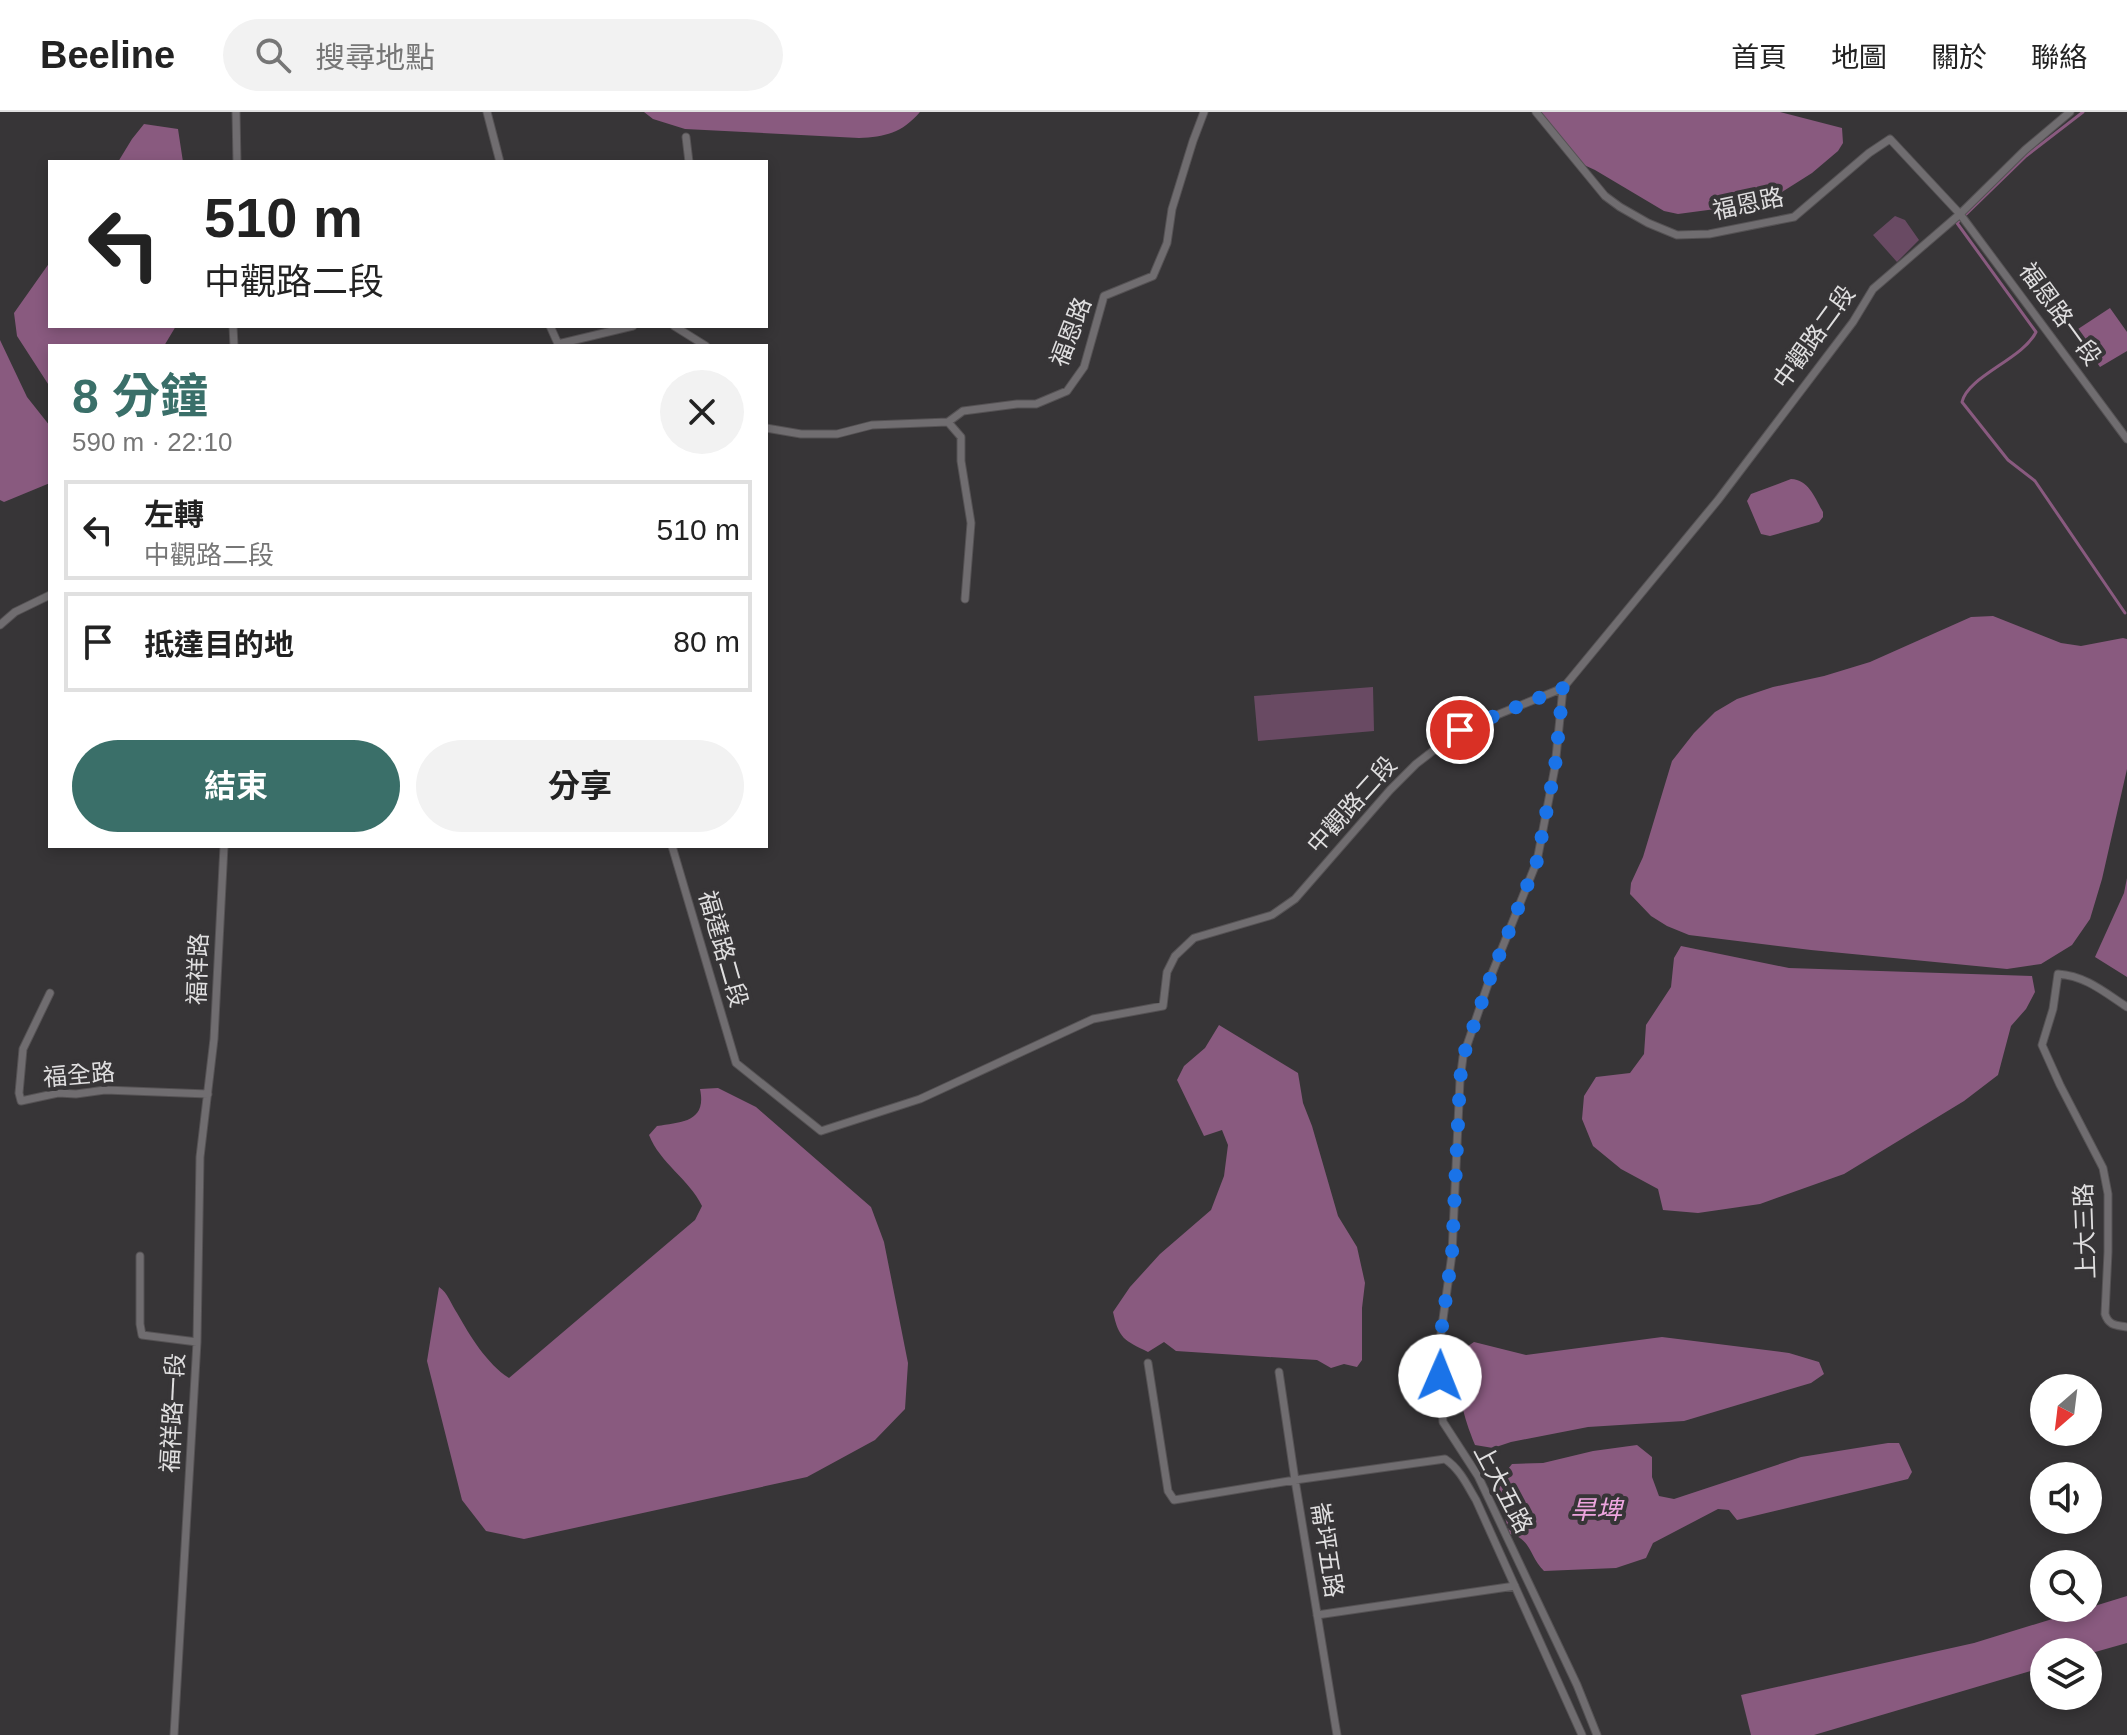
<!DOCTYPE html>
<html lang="zh-TW">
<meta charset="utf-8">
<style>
body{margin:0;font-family:Arial,"Noto Sans TC",sans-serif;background:#f2f2f2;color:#222;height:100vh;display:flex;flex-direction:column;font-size:30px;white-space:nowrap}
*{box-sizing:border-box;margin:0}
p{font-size:26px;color:#767676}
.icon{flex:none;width:44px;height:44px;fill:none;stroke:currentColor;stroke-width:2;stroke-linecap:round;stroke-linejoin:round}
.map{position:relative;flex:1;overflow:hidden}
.side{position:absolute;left:48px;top:232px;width:720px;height:504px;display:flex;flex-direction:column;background:#fff;border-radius:0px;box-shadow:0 4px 12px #0003}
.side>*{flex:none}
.top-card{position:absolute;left:48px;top:48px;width:720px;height:168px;border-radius:0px;box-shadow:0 4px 12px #0003;background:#fff;color:#222;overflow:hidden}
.needle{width:52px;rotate:208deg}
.controls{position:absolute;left:2030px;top:1262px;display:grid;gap:16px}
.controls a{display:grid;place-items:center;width:72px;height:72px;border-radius:50%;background:#fff;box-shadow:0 4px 12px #0003;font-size:40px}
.pin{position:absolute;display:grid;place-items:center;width:68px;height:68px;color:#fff;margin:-34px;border:4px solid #fff;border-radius:50%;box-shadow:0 2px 8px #0007}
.me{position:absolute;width:88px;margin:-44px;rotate:1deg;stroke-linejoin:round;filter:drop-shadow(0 0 6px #0008)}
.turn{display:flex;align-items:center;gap:28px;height:168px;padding:0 24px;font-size:36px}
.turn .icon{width:104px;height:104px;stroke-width:2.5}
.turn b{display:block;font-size:56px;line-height:68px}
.round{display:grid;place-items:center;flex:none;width:84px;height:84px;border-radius:42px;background:#f2f2f2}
.overview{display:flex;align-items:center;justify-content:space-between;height:136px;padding:0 24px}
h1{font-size:48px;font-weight:700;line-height:60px;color:#3a6f69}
.primary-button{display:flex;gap:16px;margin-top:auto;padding:16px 24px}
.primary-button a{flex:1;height:92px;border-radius:48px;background:#3a6f69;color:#fff;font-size:32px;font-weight:700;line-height:92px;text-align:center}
.primary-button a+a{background:#f2f2f2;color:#222}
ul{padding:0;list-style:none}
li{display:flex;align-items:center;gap:24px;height:100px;margin:0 16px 12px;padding:0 8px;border:4px solid #e0e0e0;border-radius:0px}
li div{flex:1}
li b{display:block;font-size:30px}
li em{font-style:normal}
header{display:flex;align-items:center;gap:48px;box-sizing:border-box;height:112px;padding:0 40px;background:#fff;border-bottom:2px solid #e0e0e0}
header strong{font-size:38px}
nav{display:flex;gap:44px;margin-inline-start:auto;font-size:28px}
.search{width:560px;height:72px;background:#f2f2f2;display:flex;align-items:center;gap:20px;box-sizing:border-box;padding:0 28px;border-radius:44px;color:#767676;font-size:30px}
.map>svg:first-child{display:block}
.green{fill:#694a63}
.water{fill:#895a7f}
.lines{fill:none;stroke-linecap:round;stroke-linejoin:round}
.stream{stroke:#895a7f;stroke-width:3}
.minor-casing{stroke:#555254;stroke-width:9}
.minor{stroke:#706d70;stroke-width:7}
.route{stroke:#1a73e8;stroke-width:14;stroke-dasharray:0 25.2}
.labels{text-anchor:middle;stroke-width:8;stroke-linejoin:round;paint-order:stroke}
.street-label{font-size:24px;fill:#dfdedf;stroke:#373537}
.water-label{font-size:26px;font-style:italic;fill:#eda5de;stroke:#373537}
</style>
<header>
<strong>Beeline</strong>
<div class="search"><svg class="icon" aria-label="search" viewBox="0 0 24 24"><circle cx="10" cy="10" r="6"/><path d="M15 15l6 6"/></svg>搜尋地點</div>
<nav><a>首頁</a><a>地圖</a><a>關於</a><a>聯絡</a></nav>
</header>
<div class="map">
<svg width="2127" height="1623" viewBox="0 0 2127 1623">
<rect width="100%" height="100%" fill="#373537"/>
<path class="green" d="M 1895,104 L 1905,108 L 1919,128 L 1897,150 L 1873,123 Z
M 1373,575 L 1374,619 L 1258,629 L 1254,584 Z"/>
<path class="water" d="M 644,0 L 920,0 C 902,21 885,25 859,26 L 685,17 L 653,7 Z
M 1539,0 L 1780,0 L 1842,16 L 1843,31 L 1838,39 L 1812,61 L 1771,87 L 1753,92 L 1678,102 L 1664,99 L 1595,58 L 1584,53 Z
M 144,12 L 178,17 L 183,50 L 118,50 L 132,27 Z
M 50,150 L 50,214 L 176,214 L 164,234 L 50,234 L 50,275 L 17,224 L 14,201 Z
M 2110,196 L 2127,220 L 2127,239 L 2100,255 L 2075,219 Z
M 0,228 L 27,285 L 50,314 L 50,371 L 4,390 L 0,388 Z
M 1791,367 C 1809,368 1815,386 1823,400 L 1823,405 L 1819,410 L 1770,424 L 1761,422 L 1747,389 L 1751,382 Z
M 1993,504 L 2061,531 L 2081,534 L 2123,526 L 2127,527 L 2127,657 L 2102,767 L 2090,807 L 2072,833 L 2041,852 L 2007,857 L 1811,838 L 1689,823 L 1667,814 L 1651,804 L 1630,782 L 1631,771 L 1643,745 L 1672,649 L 1694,621 L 1715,600 L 1737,587 L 1773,575 L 1824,564 L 1870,550 L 1971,505 Z
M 2127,766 L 2127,865 L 2095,845 L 2124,781 Z
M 1681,834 L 1789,856 L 2032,864 L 2035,880 L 2026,897 L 2011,914 L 1998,963 L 1964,989 L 1844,1062 L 1760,1092 L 1698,1101 L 1663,1098 L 1658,1077 L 1621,1057 L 1593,1034 L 1582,1007 L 1584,984 L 1596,965 L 1630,961 L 1644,942 L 1646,913 L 1671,875 L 1674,846 Z
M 1219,913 L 1298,961 L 1303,991 L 1312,1014 L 1338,1104 L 1357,1135 L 1365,1171 L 1362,1196 L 1362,1248 L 1357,1255 L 1344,1252 L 1331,1256 L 1317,1248 L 1176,1239 L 1164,1230 L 1148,1240 C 1124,1228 1119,1227 1113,1200 L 1130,1175 L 1160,1142 L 1211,1098 L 1224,1064 L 1228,1033 L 1222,1018 L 1204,1024 L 1177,968 L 1184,954 L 1205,936 Z
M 718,976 L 756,995 L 871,1095 L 884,1130 L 908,1251 L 905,1297 L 875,1328 L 807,1365 L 524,1427 L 486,1419 L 462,1388 L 427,1249 L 439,1175 C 448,1181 451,1192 457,1201 C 470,1224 487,1252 509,1266 L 695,1108 L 702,1094 C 689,1067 660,1051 649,1023 L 657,1014 C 682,1010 707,1010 700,977 Z
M 1662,1225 L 1789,1241 L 1819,1250 L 1824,1262 L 1811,1271 L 1684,1309 L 1588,1315 L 1511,1330 L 1493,1336 L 1475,1333 C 1460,1296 1458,1279 1459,1240 L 1474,1230 L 1526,1243 Z
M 1888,1331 L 1899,1331 L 1912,1360 L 1908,1367 L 1737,1408 L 1729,1398 L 1718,1397 L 1653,1431 L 1646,1446 L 1616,1456 L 1544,1459 C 1530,1446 1531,1426 1510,1422 L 1495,1373 L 1512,1352 L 1543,1351 L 1593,1339 L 1637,1333 L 1652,1345 L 1652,1365 L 1659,1384 L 1674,1387 L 1801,1345 Z
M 2127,1484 L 2127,1531 L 2088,1542 L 2088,1540 L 2044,1540 L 2044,1555 L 1814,1623 L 1751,1623 L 1741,1583 L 1974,1531 Z"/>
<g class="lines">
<path class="stream" d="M 2083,0 L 2026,44 L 1957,111 L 2036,220 C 2023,247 1968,264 1962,290 L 2008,348 L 2035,369 L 2125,501"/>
<g class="minor-casing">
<path id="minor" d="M 236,0 L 237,50
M 487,0 L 500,50
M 1536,0 L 1605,84 L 1620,95 L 1648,111 L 1677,123 L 1709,122 L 1794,105 L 1869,41 L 1890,27 L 1960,102 L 2127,327
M 686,25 L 689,50
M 233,214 L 234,234
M 550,214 L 559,234
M 674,214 L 706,234
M 558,232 L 633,214
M 948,310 L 961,325 L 961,349 L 971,411 L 965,487
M 766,316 L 801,322 L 837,322 L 872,313 L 948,310 L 963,299 L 1017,292 L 1036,292 L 1067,279 L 1084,255 L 1104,184 L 1153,164 L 1167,131 L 1172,97 L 1193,29 L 1204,0
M 0,513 L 15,500 L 50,483
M 1563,576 L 1555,655 L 1537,749 L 1489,869 L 1463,945 L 1460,968 L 1452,1142 L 1438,1243 L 1443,1310 L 1478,1364 L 1577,1573 L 1597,1623
M 672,734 L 736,951 L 821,1019 L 920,987 L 1093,907 L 1163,894 L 1167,860 L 1175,844 L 1194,826 L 1272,803 L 1295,787 L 1390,678 L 1416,652 L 1460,618 L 1563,576 L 1718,388 L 1853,210 L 1873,177 L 1960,102 L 2025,38 L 2070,0
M 50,881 L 23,937 L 19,981 L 21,989 L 58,981 L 76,982 L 105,978 L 208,982
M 2127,895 C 2104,880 2086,864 2058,862 L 2053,897 L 2042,933 L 2060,973 L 2103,1056 L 2108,1082 L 2108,1140 L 2105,1202 C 2109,1214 2116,1213 2127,1215
M 140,1144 L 140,1212 L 142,1223 L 197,1230
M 1148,1251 L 1168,1379 L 1174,1388 L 1295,1368 L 1445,1347 C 1460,1357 1467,1373 1476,1388 L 1582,1623
M 1279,1260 L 1295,1368 L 1337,1623
M 1317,1503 L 1515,1474
M 174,1623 L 197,1230 L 200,1045 L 214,927 L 224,734"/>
</g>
<use href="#minor" class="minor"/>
</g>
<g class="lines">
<path class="route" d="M 1440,1264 L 1438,1243 L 1452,1142 L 1460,968 L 1463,945 L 1489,869 L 1537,749 L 1555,655 L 1563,576 L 1460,618"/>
</g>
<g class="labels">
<g class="street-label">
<text transform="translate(1748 92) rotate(-12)" y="8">福恩路</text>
<text transform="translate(2060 202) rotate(54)" y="8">福恩路一段</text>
<text transform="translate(1071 220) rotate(-69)" y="8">福恩路</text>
<text transform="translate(1814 225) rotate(-54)" y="8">中觀路二段</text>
<text transform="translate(1352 693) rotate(-48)" y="8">中觀路二段</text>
<text transform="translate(723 837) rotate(74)" y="8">福達路二段</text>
<text transform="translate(198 857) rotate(-88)" y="8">福祥路</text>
<text transform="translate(79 963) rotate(-5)" y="8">福全路</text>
<text transform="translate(2085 1119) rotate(-92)" y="8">上大三路</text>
<text transform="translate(173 1301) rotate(-87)" y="8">福祥路一段</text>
<text transform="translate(1503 1377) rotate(62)" y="8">上大五路</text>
<text transform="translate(1327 1438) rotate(81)" y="8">崙坪五路</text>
</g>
<g class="water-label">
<text x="1596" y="1407">旱埤</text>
</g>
</g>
</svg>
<div class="controls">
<a><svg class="needle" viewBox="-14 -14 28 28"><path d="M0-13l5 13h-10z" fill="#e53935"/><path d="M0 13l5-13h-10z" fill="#767676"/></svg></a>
<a><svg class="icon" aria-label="sound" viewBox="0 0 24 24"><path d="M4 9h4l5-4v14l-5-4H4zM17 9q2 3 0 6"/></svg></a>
<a><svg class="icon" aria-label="search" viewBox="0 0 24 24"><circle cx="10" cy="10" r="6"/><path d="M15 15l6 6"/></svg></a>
<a><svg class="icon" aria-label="layers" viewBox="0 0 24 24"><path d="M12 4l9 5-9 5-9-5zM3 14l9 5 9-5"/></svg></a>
</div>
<div class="pin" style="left:1460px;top:618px;background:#d93025"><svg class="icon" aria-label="arrive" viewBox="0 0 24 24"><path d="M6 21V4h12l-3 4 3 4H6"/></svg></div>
<svg class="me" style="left:1440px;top:1264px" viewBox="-20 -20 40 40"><circle r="19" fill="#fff"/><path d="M0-13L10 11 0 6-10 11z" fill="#1a73e8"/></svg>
<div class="top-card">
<div class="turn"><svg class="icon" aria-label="left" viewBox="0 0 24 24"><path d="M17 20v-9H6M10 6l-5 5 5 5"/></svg><div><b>510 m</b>中觀路二段</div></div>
</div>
<section class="side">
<div class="overview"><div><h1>8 分鐘</h1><p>590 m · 22:10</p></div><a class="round"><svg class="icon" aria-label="close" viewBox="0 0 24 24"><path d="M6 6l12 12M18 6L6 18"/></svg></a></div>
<ul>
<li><svg class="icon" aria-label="left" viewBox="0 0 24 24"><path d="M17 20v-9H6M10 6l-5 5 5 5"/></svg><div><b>左轉</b><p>中觀路二段</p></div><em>510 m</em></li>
<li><svg class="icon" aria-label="arrive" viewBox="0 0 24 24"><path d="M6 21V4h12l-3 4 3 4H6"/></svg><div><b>抵達目的地</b></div><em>80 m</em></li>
</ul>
<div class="primary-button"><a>結束</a><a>分享</a></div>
</section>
</div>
